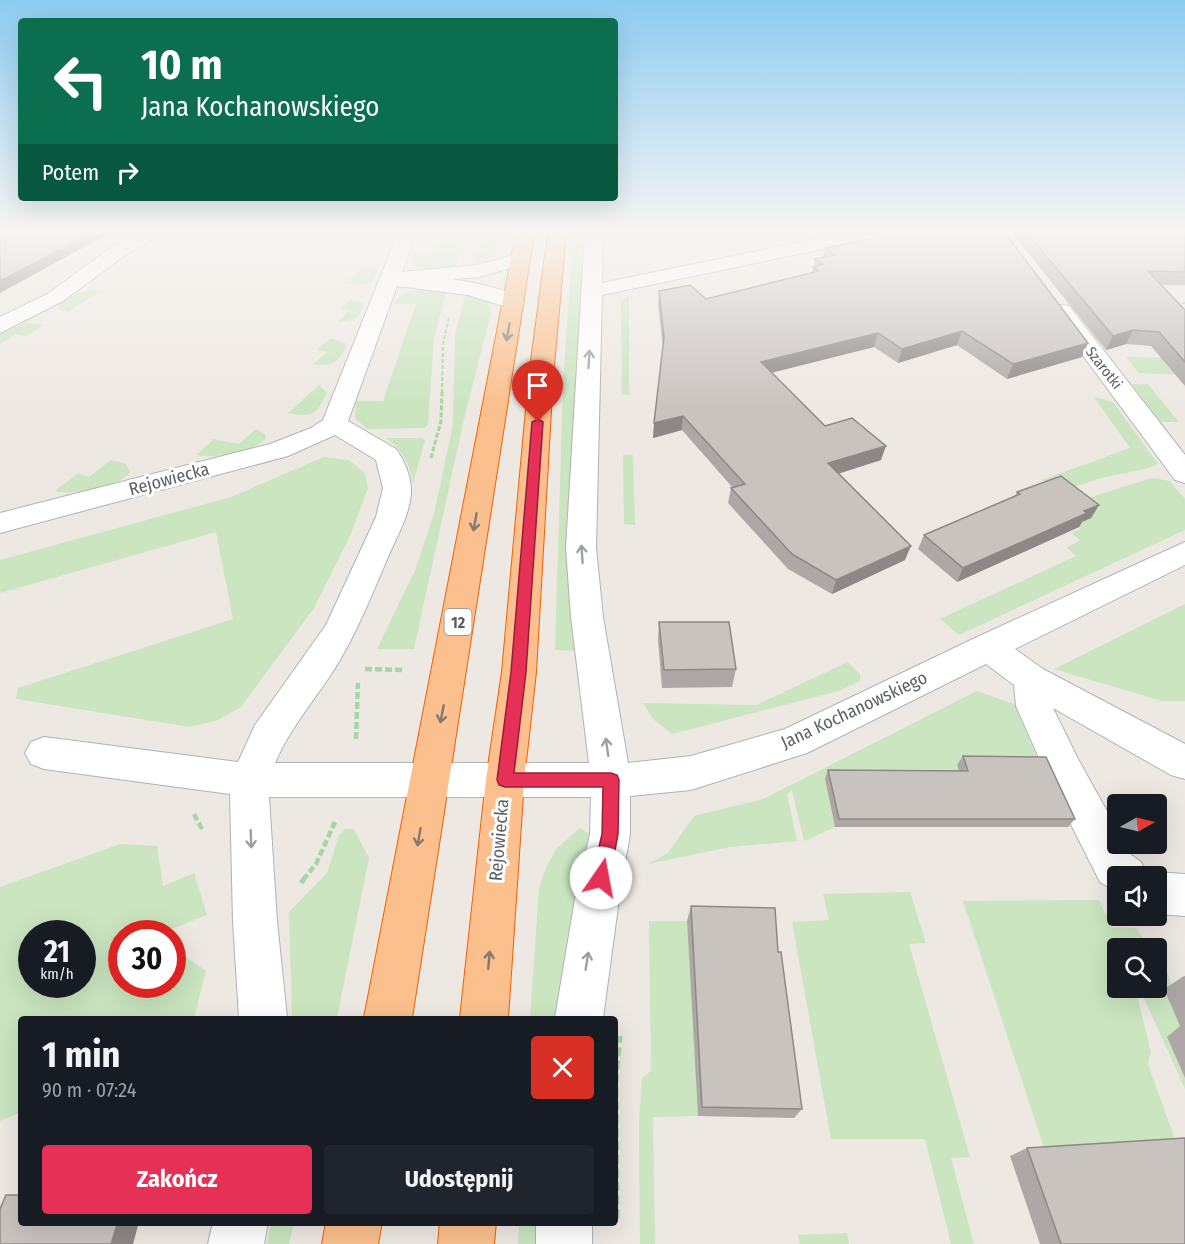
<!DOCTYPE html>
<html lang="pl">
<meta charset="utf-8">
<style>
body{margin:0;font-family:"Fira Sans Condensed",sans-serif;background:#20242c;color:#f1f3f6;height:100vh;display:flex;flex-direction:column;font-size:22px;white-space:nowrap}
*{box-sizing:border-box;margin:0}
p{font-size:20px;color:#9ea1a6}
.icon{flex:none;width:33px;height:33px;fill:none;stroke:currentColor;stroke-width:2;stroke-linecap:round;stroke-linejoin:round}
.map{position:relative;flex:1;overflow:hidden}
.side{position:absolute;left:18px;top:1016px;width:600px;height:210px;display:flex;flex-direction:column;background:#171b24;border-radius:6px;box-shadow:0 6px 24px #0002}
.side>*{flex:none}
.guide{position:absolute;left:18px;top:18px;width:600px;height:183px;border-radius:6px;box-shadow:0 6px 24px #0002;background:#0b6e4f;color:#fff;overflow:hidden}
.needle{width:39px;rotate:82deg}
.fabs{position:absolute;left:1107px;top:794px;display:grid;gap:12px}
.fabs a{display:grid;place-items:center;width:60px;height:60px;border-radius:6px;background:#171b24;box-shadow:0 6px 24px #0002;font-size:30px}
.speed{position:absolute;left:18px;top:920px;display:flex;gap:12px;font-size:30px;font-weight:700;text-align:center}
.speed>*{display:grid;place-content:center;width:78px;height:78px;border-radius:50%;background:#171b24;box-shadow:0 6px 24px #0002;line-height:1}
.speed small{font-size:15px;font-weight:400}
.speed .limit{border:9px solid #d22;background:#fff;color:#111}
.pin{position:absolute;display:grid;place-items:center;width:51px;height:51px;color:#fff;margin:-62px -26px;border-radius:50% 50% 50% 0;rotate:-45deg;box-shadow:0 0 6px #0007}
.pin .icon{rotate:45deg}
.me{position:absolute;width:66px;margin:-33px;rotate:12deg;stroke-linejoin:round;filter:drop-shadow(0 0 4px #0008)}
.turn{display:flex;align-items:center;gap:21px;height:126px;padding:0 24px;font-size:27px}
.turn .icon{width:78px;height:78px;stroke-width:2.5}
.turn b{display:block;font-size:42px;line-height:51px}
.then{display:flex;align-items:center;height:57px;padding:0 24px;background:#0003;gap:12px;font-size:22px}
.round{display:grid;place-items:center;flex:none;width:63px;height:63px;border-radius:6px;background:#20242c}
.head{display:flex;align-items:center;justify-content:space-between;height:102px;padding:0 24px}
h1{font-size:36px;font-weight:700;line-height:45px}
.button{display:flex;gap:12px;margin-top:auto;padding:12px 24px}
.button a{flex:1;height:69px;border-radius:6px;background:#e73056;color:#fff;font-size:24px;font-weight:700;line-height:69px;text-align:center}
.button a+a{background:#20242c;color:#f1f3f6}
.map>svg:first-child{display:block}
.green{fill:#cae5c0;fill-rule:evenodd}
.lines{fill:none;stroke-linecap:round;stroke-linejoin:round}
.minor-casing{stroke:#afb3b6;stroke-width:2}
.highway-casing{stroke:#ee6103;stroke-width:2}
.path-far3{stroke:#a4d7a3;stroke-width:2;stroke-dasharray:4 2;stroke-linecap:butt}
.path-far2{stroke:#a4d7a3;stroke-width:3;stroke-dasharray:5 2;stroke-linecap:butt}
.path-far1{stroke:#a4d7a3;stroke-width:4.5;stroke-dasharray:7 3;stroke-linecap:butt}
.path{stroke:#a4d7a3;stroke-width:5;stroke-dasharray:9 4.5;stroke-linecap:butt}
.minor{fill:#fff;fill-rule:evenodd}
.highway{fill:#fbc08d;fill-rule:evenodd}
.wall{fill:#ada8a5}
.shaded-wall{fill:#8d8886}
.building{fill:#c9c3c0;stroke:#8d8886;stroke-width:1.5}
.oneway{stroke:#83796e}
.oneway2{stroke:#9da0a2}
.route{fill:#e73056;stroke:#961f38;stroke-width:1.5}
.labels{text-anchor:middle;stroke-width:6;stroke-linejoin:round;paint-order:stroke}
.far-street-label{font-size:15px;fill:#5b6164;stroke:#fff}
.shield{fill:#fff;stroke:#8c9092;stroke-width:1.5}
.shield-label{font-size:16px;font-weight:bold;fill:#5b6164}
.street-label{font-size:18px;fill:#5b6164;stroke:#fff}
</style>
<div class="map">
<svg width="1185" height="1244" viewBox="0 0 1185 1244">
<rect width="100%" height="100%" fill="#eee8e3"/>
<path class="green" d="M 440,233 L 465,233 L 454,269 L 426,269 L 412,264 L 411,255 L 433,255 Z
M 481,233 L 496,233 C 491,255 496,261 472,269 Z
M 573,233 L 587,233 L 583,334 L 578,651 L 555,650 L 563,384 Z
M 369,264 L 378,270 L 372,282 L 360,285 L 346,283 Z
M 93,290 L 102,291 L 67,312 L 58,309 L 60,304 L 77,293 Z
M 447,290 L 434,337 L 428,425 L 424,428 L 367,429 L 355,418 L 356,401 L 383,401 L 416,304 L 393,304 C 403,286 430,290 447,290 Z
M 466,292 L 489,303 L 491,313 L 463,423 L 414,649 L 377,649 L 415,570 L 434,514 L 453,424 L 455,335 Z
M 629,295 L 629,395 L 622,394 L 621,302 Z
M 351,299 L 364,304 L 359,316 L 347,322 L 337,322 L 349,311 L 339,309 Z
M 25,323 L 44,325 L 26,336 L 16,334 L 0,344 L 0,334 Z
M 330,338 L 345,343 L 346,346 C 339,363 331,367 313,364 L 327,352 L 317,350 Z
M 1126,357 L 1185,358 L 1185,375 L 1139,373 Z
M 1132,384 L 1148,384 L 1179,422 L 1161,422 Z
M 319,385 L 327,393 C 317,414 312,418 288,413 Z
M 1094,397 L 1113,402 L 1158,464 L 1146,469 L 1105,477 L 1057,492 L 1042,480 L 1130,448 Z
M 256,429 L 266,435 L 265,439 C 251,453 214,459 196,455 L 214,439 L 239,444 Z
M 386,438 L 421,438 L 425,440 L 413,484 C 410,464 403,451 386,438 Z
M 623,455 L 633,455 L 635,525 L 624,524 Z
M 324,457 L 349,460 L 365,473 L 368,488 L 350,536 L 314,608 L 241,707 L 218,720 L 190,727 L 16,699 L 18,688 L 233,619 L 216,532 L 0,593 L 0,560 L 231,497 Z
M 111,460 L 126,464 L 130,472 C 120,487 72,496 55,491 L 78,473 L 89,477 Z
M 1152,478 L 1170,481 L 1185,499 L 1185,530 L 959,635 L 940,619 L 1076,556 L 1067,548 L 1080,540 L 1071,533 L 1081,529 L 1076,524 L 1091,518 L 1071,503 Z
M 1185,604 L 1185,701 L 1162,701 L 1054,669 Z
M 848,662 L 860,674 L 860,681 L 839,691 L 672,734 L 653,719 L 643,703 L 756,705 Z
M 977,691 L 1014,704 L 1040,765 L 958,765 L 962,780 L 825,779 L 835,827 L 804,841 L 792,790 L 787,794 L 797,841 L 730,847 L 648,864 L 668,853 L 694,816 L 763,799 Z
M 580,828 L 591,835 L 572,949 L 565,1018 L 530,1018 L 539,888 L 547,865 L 557,848 Z
M 345,829 L 354,829 L 369,858 L 337,1018 L 292,1018 L 289,912 L 327,873 L 339,835 Z
M 120,844 L 157,846 L 163,886 L 194,873 L 207,915 L 162,933 L 122,933 L 122,984 L 172,984 L 173,948 L 206,971 L 194,1018 L 21,1018 L 21,1112 L 0,1121 L 0,887 ZM 32,933 L 82,933 L 82,984 L 32,984 Z
M 910,892 L 926,943 L 909,944 L 970,1157 L 951,1158 L 974,1244 L 951,1244 L 925,1139 L 831,1139 L 792,922 L 829,920 L 823,894 Z
M 1099,900 L 1112,927 L 1136,928 L 1151,948 L 1118,948 L 1118,987 L 1135,987 L 1151,1052 L 1148,1064 L 1177,1145 L 1046,1154 L 963,901 Z
M 649,921 L 687,921 L 698,1116 L 653,1117 L 655,1244 L 640,1244 L 639,1123 L 642,1078 L 651,1071 Z
M 1157,955 C 1173,976 1176,1002 1181,1028 L 1167,1037 L 1185,1078 L 1185,1089 L 1139,987 L 1156,987 Z
M 271,1223 L 294,1223 L 289,1244 L 267,1244 Z
M 519,1223 L 546,1223 L 545,1244 L 518,1244 Z
M 847,1233 L 849,1244 L 800,1244 L 798,1235 Z"/>
<g class="lines">
<g class="minor-casing">
<path id="minor" d="M 137,233 L 159,233 L 157,237 L 128,253 L 63,301 L 0,333 L 0,317 L 49,293 L 114,245 Z
M 398,233 L 416,233 L 402,272 L 478,265 L 520,253 L 527,255 L 530,259 L 527,263 L 479,277 L 452,279 C 469,282 514,289 524,303 L 521,308 L 513,309 L 468,295 L 397,286 L 348,421 L 396,449 C 404,460 410,474 411,488 C 412,511 397,536 388,557 C 371,597 355,637 332,673 C 312,703 289,730 275,763 L 589,763 L 571,617 L 566,548 L 585,233 L 603,233 L 602,283 L 845,233 L 879,233 L 877,237 L 870,239 L 602,295 L 596,548 L 603,617 L 628,763 L 691,756 L 785,729 L 975,638 L 1185,542 L 1185,565 L 1015,649 L 1043,669 L 1185,744 L 1185,779 L 1171,775 L 1053,708 L 1078,759 L 1118,831 L 1118,843 L 1124,843 L 1130,854 L 1141,862 L 1147,876 L 1156,872 L 1185,874 L 1185,916 L 1156,914 L 1156,876 L 1118,876 L 1118,893 L 1100,882 L 1050,783 L 1016,706 L 1014,685 L 986,664 L 807,753 L 691,790 L 630,796 L 630,834 L 619,899 L 603,1018 L 555,1018 L 575,899 L 590,834 L 591,797 L 269,797 L 277,921 L 287,1018 L 239,1018 L 233,921 L 230,794 L 44,769 L 31,764 L 25,753 L 31,742 L 44,737 L 238,762 L 255,725 L 326,625 L 376,517 L 383,488 L 376,460 L 335,435 L 288,456 L 0,533 L 0,513 L 270,444 L 311,428 L 323,420 Z
M 1061,305 L 1069,306 L 1185,455 L 1185,483 L 1175,480 L 1050,311 L 1053,306 Z
M 213,1222 L 268,1222 L 264,1244 L 208,1244 Z
M 536,1222 L 592,1222 L 592,1244 L 536,1244 Z"/>
</g>
<g class="highway-casing">
<path id="highway" d="M 516,233 L 534,233 L 412,1018 L 364,1018 Z
M 548,233 L 566,233 L 553,376 L 536,672 L 524,780 L 508,1018 L 460,1018 L 486,780 L 502,672 L 529,376 Z
M 326,1222 L 382,1222 L 378,1244 L 322,1244 Z
M 440,1222 L 496,1222 L 494,1244 L 438,1244 Z"/>
</g>
<path class="path-far3" d="M 1176,303 L 1185,303
M 442,393 L 443,344 L 449,317"/>
<path class="path-far2" d="M 431,458 L 441,421 L 442,392"/>
<path class="path-far1" d="M 365,669 L 405,670
M 356,739 L 358,683
M 194,814 L 203,831
M 303,880 L 316,864 L 335,822"/>
<path class="path" d="M 301,883 L 304,879
M 617,1218 L 616,1077 L 620,1036"/>
<use href="#minor" class="minor"/>
<use href="#highway" class="highway"/>
</g>
<path class="wall" d="M 1012,233 L 1185,233 L 1185,285 L 1161,285 L 1185,310 L 1185,386 L 1151,346 L 1126,344 L 1106,350 Z
M 825,248 L 1082,357 L 1007,379 L 957,345 L 898,363 L 874,347 L 772,372 L 825,426 L 881,460 L 838,474 L 905,560 L 832,594 L 788,569 L 728,503 L 731,488 L 733,488 L 682,430 L 653,438 L 663,348 L 658,305 L 659,291 L 706,299 L 812,273 L 815,259 L 823,257 Z
M 1017,492 L 1099,505 L 1091,518 L 1082,522 L 1079,527 L 957,582 L 918,549 L 924,535 L 1015,496 Z
M 659,622 L 736,669 L 732,687 L 662,688 L 658,640 Z
M 963,756 L 1075,819 L 1068,827 L 835,827 L 825,779 L 828,770 L 959,771 L 957,765 Z
M 691,906 L 778,952 L 802,1109 L 794,1118 L 698,1116 L 687,921 Z
M 1184,976 L 1185,976 L 1185,1078 L 1167,1037 L 1180,1026 L 1164,989 Z
M 1027,1148 L 1185,1244 L 1040,1244 L 1010,1156 Z"/>
<path class="shaded-wall" d="M 91,233 L 110,233 L 0,293 L 0,281 Z
M 1133,330 L 1126,344 L 1106,350 L 1113,336 Z
M 962,331 L 957,345 L 898,363 L 902,349 Z
M 878,333 L 874,347 L 759,376 L 761,362 Z
M 1088,343 L 1082,357 L 1007,379 L 1013,364 Z
M 683,416 L 682,430 L 653,438 L 654,423 Z
M 886,446 L 881,460 L 824,478 L 828,463 Z
M 1099,505 L 1091,518 L 1082,522 L 1079,527 L 957,582 L 963,568 L 1084,511 Z
M 911,546 L 905,560 L 832,594 L 836,580 Z
M 118,1222 L 139,1222 L 133,1244 L 111,1244 Z"/>
<path class="building" d="M 0,233 L 91,233 L 0,281 Z
M 902,233 L 1005,233 L 1088,343 L 1013,364 L 962,331 L 902,349 L 878,333 L 761,362 L 825,426 L 852,418 L 886,446 L 828,463 L 911,546 L 836,580 L 792,554 L 731,488 L 745,484 L 683,416 L 654,423 L 664,337 L 659,291 L 690,285 L 706,299 L 819,271 L 813,267 L 823,264 L 815,259 L 835,255 L 825,248 Z
M 1027,233 L 1185,233 L 1185,272 L 1148,271 L 1185,310 L 1185,362 L 1159,332 L 1133,330 L 1113,336 Z
M 1061,476 L 1099,505 L 1084,511 L 1087,513 L 963,568 L 924,535 L 1020,494 L 1017,492 Z
M 659,622 L 729,622 L 736,669 L 664,670 Z
M 963,756 L 1046,757 L 1075,819 L 839,819 L 828,770 L 968,771 Z
M 691,906 L 775,908 L 778,952 L 781,952 L 802,1109 L 702,1107 Z
M 1185,1138 L 1185,1244 L 1061,1244 L 1027,1148 Z
M 6,1195 L 21,1195 L 21,1222 L 118,1222 L 111,1244 L 0,1244 L 0,1209 Z"/>
<defs><path id="oneway-shaft" d="M-6 0H5M1.5-3L5.5 0L1.5 3" fill="none" stroke-width="1.6" stroke-linecap="round" stroke-linejoin="round" transform="scale(1.5)"/></defs>
<g class="oneway">
<use href="#oneway-shaft" transform="translate(508 332) rotate(100)"/>
<use href="#oneway-shaft" transform="translate(475 522) rotate(100)"/>
<use href="#oneway-shaft" transform="translate(442 714) rotate(101)"/>
<use href="#oneway-shaft" transform="translate(419 837) rotate(100)"/>
<use href="#oneway-shaft" transform="translate(489 960) rotate(-85)"/>
</g>
<g class="oneway2">
<use href="#oneway-shaft" transform="translate(589 359) rotate(-87)"/>
<use href="#oneway-shaft" transform="translate(582 554) rotate(-94)"/>
<use href="#oneway-shaft" transform="translate(607 747) rotate(-98)"/>
<use href="#oneway-shaft" transform="translate(251 839) rotate(88)"/>
<use href="#oneway-shaft" transform="translate(587 961) rotate(-81)"/>
</g>
<linearGradient id="sky" x2="0" y2="1"><stop stop-color="#8cccf1"/><stop offset="0.57" stop-color="#f7f5f2"/><stop offset="1" stop-color="#f7f5f2" stop-opacity="0"/></linearGradient>
<rect width="1185" height="407" fill="url(#sky)"/>
<path class="route" d="M 538,419 L 543,422 L 526,672 L 514,773 L 611,773 L 617,775 L 619,780 L 618,834 L 610,878 L 607,883 L 601,886 L 595,883 L 592,878 L 602,834 L 603,787 L 505,787 L 499,785 L 497,780 L 511,672 L 532,422 Z"/>
<g class="labels">
<g class="far-street-label">
<text transform="translate(1104 368) rotate(52)" y="5">Szarotki</text>
</g>
<rect class="shield" x="444.5" y="609" width="27" height="26" rx="4.5"/>
<g class="shield-label">
<text x="458" y="628">12</text>
</g>
<g class="street-label">
<text transform="translate(169 479) rotate(-15)" y="6">Rejowiecka</text>
<text transform="translate(854 710) rotate(-25)" y="6">Jana Kochanowskiego</text>
<text transform="translate(499 840) rotate(-85)" y="6">Rejowiecka</text>
</g>
</g>
</svg>
<div class="fabs">
<a><svg class="needle" viewBox="-14 -14 28 28"><path d="M0-13l5 13h-10z" fill="#e53935"/><path d="M0 13l5-13h-10z" fill="#9ea1a6"/></svg></a>
<a><svg class="icon" aria-label="sound" viewBox="0 0 24 24"><path d="M4 9h4l5-4v14l-5-4H4zM17 9q2 3 0 6"/></svg></a>
<a><svg class="icon" aria-label="search" viewBox="0 0 24 24"><circle cx="10" cy="10" r="6"/><path d="M15 15l6 6"/></svg></a>
</div>
<div class="speed"><div>21<small>km/h</small></div><div class="limit">30</div></div>
<div class="pin" style="left:538px;top:422px;background:#d93025"><svg class="icon" aria-label="arrive" viewBox="0 0 24 24"><path d="M6 21V4h12l-3 4 3 4H6"/></svg></div>
<svg class="me" style="left:601px;top:878px" viewBox="-20 -20 40 40"><circle r="19" fill="#fff"/><path d="M0-13L10 11 0 6-10 11z" fill="#e73056"/></svg>
<div class="guide">
<div class="turn"><svg class="icon" aria-label="left" viewBox="0 0 24 24"><path d="M17 20v-9H6M10 6l-5 5 5 5"/></svg><div><b>10 m</b>Jana Kochanowskiego</div></div>
<div class="then">Potem<svg class="icon" aria-label="right" viewBox="0 0 24 24"><path d="M7 20v-9h11M14 6l5 5-5 5"/></svg></div>
</div>
<section class="side">
<div class="head"><div><h1>1 min</h1><p>90 m · 07:24</p></div><a class="round" style="background:#d93025;color:#fff"><svg class="icon" aria-label="close" viewBox="0 0 24 24"><path d="M6 6l12 12M18 6L6 18"/></svg></a></div>
<div class="button"><a>Zakończ</a><a>Udostępnij</a></div>
</section>
</div>
